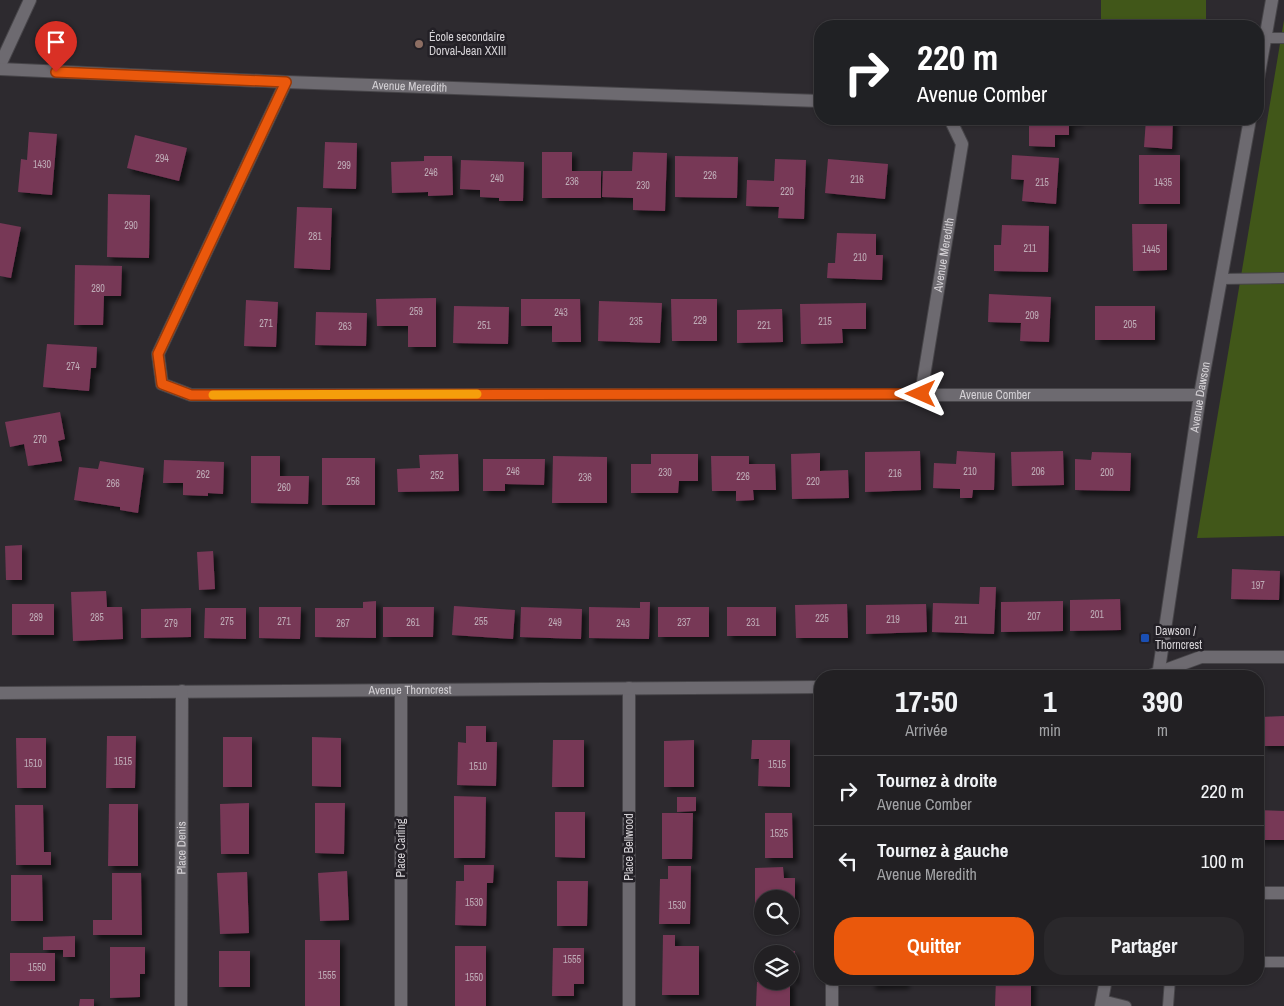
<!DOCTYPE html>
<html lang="fr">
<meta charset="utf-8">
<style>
body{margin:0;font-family:"Archivo Narrow",sans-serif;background:#2a282b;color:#f1f3f6;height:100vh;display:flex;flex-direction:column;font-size:19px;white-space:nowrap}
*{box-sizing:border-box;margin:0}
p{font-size:16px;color:#a2a3a6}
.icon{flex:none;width:28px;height:28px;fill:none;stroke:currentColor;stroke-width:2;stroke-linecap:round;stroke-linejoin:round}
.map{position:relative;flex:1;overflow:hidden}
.drawer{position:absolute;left:814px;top:670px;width:450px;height:315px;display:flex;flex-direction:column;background:#222023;border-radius:20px;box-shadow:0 1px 4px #0004,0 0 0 1px #3f3e41}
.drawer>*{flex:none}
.top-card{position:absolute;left:814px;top:20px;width:450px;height:105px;border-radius:20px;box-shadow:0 1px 4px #0004,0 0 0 1px #3f3e41;background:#202124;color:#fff;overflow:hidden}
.controls{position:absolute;left:754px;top:890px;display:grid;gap:10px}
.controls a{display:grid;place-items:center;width:45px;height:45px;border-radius:50%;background:#222023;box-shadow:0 1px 4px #0004,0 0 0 1px #3f3e41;font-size:25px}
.pin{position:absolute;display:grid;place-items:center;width:42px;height:42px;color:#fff;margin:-51px -21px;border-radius:50% 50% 50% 0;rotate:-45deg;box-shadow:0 0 5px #0007}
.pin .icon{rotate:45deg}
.me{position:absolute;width:55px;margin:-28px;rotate:270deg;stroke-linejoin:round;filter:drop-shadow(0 0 4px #0008)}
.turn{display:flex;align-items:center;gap:18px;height:105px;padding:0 20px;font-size:22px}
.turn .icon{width:65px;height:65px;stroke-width:2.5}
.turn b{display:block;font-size:35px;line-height:42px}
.eta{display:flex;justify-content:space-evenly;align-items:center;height:85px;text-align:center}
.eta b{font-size:30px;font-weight:700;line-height:35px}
.cta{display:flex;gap:10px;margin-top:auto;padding:10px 20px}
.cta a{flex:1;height:58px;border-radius:20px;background:#ea580c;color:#fff;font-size:20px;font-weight:700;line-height:58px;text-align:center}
.cta a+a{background:#2a282b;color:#f1f3f6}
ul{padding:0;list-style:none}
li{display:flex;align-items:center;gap:15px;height:70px;padding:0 20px;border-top:1px solid #3f3e41}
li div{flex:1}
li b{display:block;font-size:19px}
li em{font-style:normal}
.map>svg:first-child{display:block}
.green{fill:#415719}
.building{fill:#773757;filter:url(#shadow)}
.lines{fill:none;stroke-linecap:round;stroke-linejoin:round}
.lane-casing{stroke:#474549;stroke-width:12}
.street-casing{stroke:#474549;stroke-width:14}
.lane{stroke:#6d6a70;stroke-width:10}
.street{stroke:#6d6a70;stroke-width:12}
.route-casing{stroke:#983908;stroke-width:12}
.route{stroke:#ea580c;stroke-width:9}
.slow{stroke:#f59e0b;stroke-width:9}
.education-dot{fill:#8d6e63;stroke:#232026;stroke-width:2}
.transit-dot{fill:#1a4fb4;stroke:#232026;stroke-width:2}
.labels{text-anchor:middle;stroke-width:5;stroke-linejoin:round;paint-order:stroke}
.number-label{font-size:10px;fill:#beabb6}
.poi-label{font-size:12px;fill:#d5d2d6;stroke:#232026;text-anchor:start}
.street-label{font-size:12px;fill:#d5d2d6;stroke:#232026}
</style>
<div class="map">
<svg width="1284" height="1006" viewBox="0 0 1284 1006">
<defs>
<filter id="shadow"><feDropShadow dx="4.5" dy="4.5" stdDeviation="2.5" flood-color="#0009"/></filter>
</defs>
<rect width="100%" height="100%" fill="#2d2a2f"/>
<path class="green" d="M 1101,0 L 1206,0 L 1206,21 L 1101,21 Z
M 1284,20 L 1284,536 L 1197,538 Z"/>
<path class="building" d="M 1029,119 L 1078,119 L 1078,122 L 1069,122 L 1069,135 L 1055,135 L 1055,147 L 1029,146 Z
M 1146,119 L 1173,119 L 1172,149 L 1144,147 Z
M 29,132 L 57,134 L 52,195 L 18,192 L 21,159 L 27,160 Z
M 135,135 L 187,148 L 179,181 L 127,168 Z
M 325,142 L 357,143 L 356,189 L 323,188 Z
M 542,152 L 572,152 L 572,171 L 601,171 L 601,198 L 542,198 Z
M 633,152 L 667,153 L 665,211 L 633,210 L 633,198 L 602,197 L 603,171 L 632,171 Z
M 1012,155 L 1059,158 L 1056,204 L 1022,201 L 1024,180 L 1011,179 Z
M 1139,155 L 1180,155 L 1180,204 L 1139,204 Z
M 424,156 L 452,156 L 453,195 L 428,196 L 428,192 L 392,193 L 391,162 L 424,161 Z
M 675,156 L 738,157 L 737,198 L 675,197 Z
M 775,159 L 806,160 L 804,219 L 778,218 L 779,207 L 746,206 L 747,180 L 774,181 Z
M 828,159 L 888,164 L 885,199 L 825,193 Z
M 461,160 L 524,162 L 523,201 L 499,201 L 499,198 L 480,197 L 480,190 L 460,189 Z
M 108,194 L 150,195 L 149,258 L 107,257 Z
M 297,207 L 332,208 L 330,270 L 294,268 Z
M 0,223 L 21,227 L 11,278 L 0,276 Z
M 1132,224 L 1167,224 L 1167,270 L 1133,271 Z
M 1002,225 L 1049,226 L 1048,272 L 994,271 L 994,245 L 1001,245 Z
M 837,233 L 876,234 L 876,255 L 883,255 L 882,280 L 827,278 L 828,263 L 835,263 Z
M 75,265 L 122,266 L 121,296 L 104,296 L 103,325 L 74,325 Z
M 989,294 L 1051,297 L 1049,342 L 1020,341 L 1021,323 L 988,322 Z
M 436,298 L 436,347 L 408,347 L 408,326 L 377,326 L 376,299 Z
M 521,299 L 580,299 L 581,342 L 552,342 L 552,326 L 521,326 Z
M 671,299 L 717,299 L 717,341 L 672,341 Z
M 246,300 L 278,302 L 276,347 L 244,346 Z
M 599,301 L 662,303 L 660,343 L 598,341 Z
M 866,303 L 866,329 L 842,329 L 843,343 L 801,344 L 800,304 Z
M 454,306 L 509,307 L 508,344 L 453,343 Z
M 1095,306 L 1155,306 L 1155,340 L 1095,340 Z
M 782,309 L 783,342 L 737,343 L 737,310 Z
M 316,312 L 367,313 L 366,346 L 315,345 Z
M 47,344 L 97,347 L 96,368 L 91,368 L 89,391 L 43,387 Z
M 60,412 L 65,439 L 58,441 L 62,461 L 28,466 L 24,444 L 10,447 L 5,422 Z
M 920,451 L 921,490 L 865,492 L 865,452 Z
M 957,451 L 995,453 L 994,490 L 973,490 L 972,498 L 960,498 L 960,489 L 933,488 L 934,463 L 956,464 Z
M 1063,451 L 1064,485 L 1012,486 L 1011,452 Z
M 1092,452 L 1131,453 L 1130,491 L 1075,490 L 1075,459 L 1091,460 Z
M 820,453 L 820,471 L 848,470 L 849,498 L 792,499 L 791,454 Z
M 458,454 L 459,491 L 398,492 L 397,469 L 420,468 L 419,455 Z
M 651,454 L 698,454 L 698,481 L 679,481 L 678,493 L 631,493 L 631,464 L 651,464 Z
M 251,456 L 280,456 L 280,476 L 309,476 L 308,504 L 251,503 Z
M 553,456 L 607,457 L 607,503 L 552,503 Z
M 711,456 L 749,456 L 749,464 L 775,464 L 776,490 L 753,490 L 754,500 L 736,501 L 736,491 L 712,491 Z
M 322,458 L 375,458 L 375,505 L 322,505 Z
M 483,459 L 545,459 L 544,485 L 505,484 L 505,491 L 483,491 Z
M 164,460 L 224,462 L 223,494 L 208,493 L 208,496 L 183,495 L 183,483 L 163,483 Z
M 100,461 L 144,468 L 138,513 L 120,510 L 120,507 L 74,500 L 79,467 L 98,469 Z
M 22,545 L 22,580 L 6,580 L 5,546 Z
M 213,551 L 215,589 L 199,590 L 197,552 Z
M 1232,569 L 1280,571 L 1279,600 L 1231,599 Z
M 980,587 L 996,587 L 994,634 L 932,632 L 933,603 L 979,604 Z
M 106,591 L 107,607 L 122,607 L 123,639 L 73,641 L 71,592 Z
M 1120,599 L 1121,630 L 1070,631 L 1070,600 Z
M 376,601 L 376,638 L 315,637 L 315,608 L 363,608 L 363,602 Z
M 1063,601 L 1063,631 L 1001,632 L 1001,602 Z
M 640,602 L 650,602 L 649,639 L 589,638 L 589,607 L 640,608 Z
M 12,604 L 54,604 L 54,635 L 12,635 Z
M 847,604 L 848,638 L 796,638 L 795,605 Z
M 926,604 L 927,632 L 866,634 L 866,605 Z
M 454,606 L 515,610 L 513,639 L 452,635 Z
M 259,607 L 301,607 L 300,639 L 259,638 Z
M 383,607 L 434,607 L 433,637 L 383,637 Z
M 521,607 L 582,609 L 581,639 L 520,637 Z
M 658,607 L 709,607 L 709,637 L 658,637 Z
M 727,607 L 776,607 L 776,636 L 727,636 Z
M 191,608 L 191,637 L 141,638 L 141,609 Z
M 205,608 L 246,608 L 246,639 L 204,638 Z
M 1284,716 L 1284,746 L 1262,746 L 1261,717 Z
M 466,726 L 486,726 L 486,742 L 497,742 L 496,786 L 457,785 L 458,742 L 466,743 Z
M 107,736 L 136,736 L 135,788 L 106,788 Z
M 223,737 L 252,737 L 252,787 L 223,787 Z
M 312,737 L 341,738 L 341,787 L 312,786 Z
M 16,738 L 46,738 L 46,788 L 17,788 Z
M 553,740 L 584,740 L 584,787 L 552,787 Z
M 694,740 L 694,787 L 664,787 L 664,741 Z
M 752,740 L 790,740 L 790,787 L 758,786 L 759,759 L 751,759 Z
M 454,796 L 486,797 L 485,858 L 454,858 Z
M 677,797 L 696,797 L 696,811 L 677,812 Z
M 249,803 L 249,854 L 221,854 L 220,804 Z
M 315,803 L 345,803 L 344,854 L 315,853 Z
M 109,804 L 138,804 L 138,866 L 108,866 Z
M 15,805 L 43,805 L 44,852 L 51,852 L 51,865 L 16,865 Z
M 1258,810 L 1284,811 L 1284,840 L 1258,840 Z
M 555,812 L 585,812 L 585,858 L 555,857 Z
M 662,813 L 693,813 L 692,859 L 662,859 Z
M 765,813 L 792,813 L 793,858 L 765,858 Z
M 464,865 L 494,865 L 493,883 L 487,883 L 486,926 L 455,925 L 456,881 L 464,881 Z
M 668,866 L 691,866 L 690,924 L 659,924 L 660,879 L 668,879 Z
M 783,867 L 784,878 L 795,878 L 795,925 L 790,925 L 790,899 L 762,899 L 762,906 L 755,906 L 755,868 Z
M 347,871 L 349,920 L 320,921 L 318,873 Z
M 247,872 L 249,933 L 220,934 L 217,873 Z
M 112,873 L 141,873 L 142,935 L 93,935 L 93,920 L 112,920 Z
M 11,875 L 42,875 L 43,921 L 11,921 Z
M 557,881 L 588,881 L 587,926 L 557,926 Z
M 663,935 L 675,935 L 675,946 L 699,946 L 699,995 L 662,995 Z
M 75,936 L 75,957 L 63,957 L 63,950 L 43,950 L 43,937 Z
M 305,940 L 340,940 L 340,1006 L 305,1006 Z
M 455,946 L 486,946 L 486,1006 L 455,1006 Z
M 110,947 L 145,947 L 145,974 L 140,974 L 140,997 L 110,998 Z
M 553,948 L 584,948 L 584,984 L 574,984 L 574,996 L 552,996 Z
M 761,950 L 795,951 L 795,981 L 790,980 L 790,954 L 761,954 Z
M 219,951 L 250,951 L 250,987 L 219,987 Z
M 10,953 L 55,953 L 55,981 L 10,981 Z
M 761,965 L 762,965 L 762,981 L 790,981 L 790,1006 L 756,1006 L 757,982 L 761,982 Z
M 871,979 L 905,979 L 905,984 L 871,985 Z
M 996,979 L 1031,979 L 1031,1006 L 995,1006 Z
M 80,999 L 94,999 L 94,1006 L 79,1006 Z"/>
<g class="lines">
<g class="lane-casing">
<path id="lane" d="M 1265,38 L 1284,38
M 1221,279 L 1284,278
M 1258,962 L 1284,962
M 1102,1000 L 1126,1006
M 1168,1006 L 1170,979"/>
</g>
<g class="street-casing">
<g id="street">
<path d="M 0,65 L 30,0"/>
<path id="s1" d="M 0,69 L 286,82 L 820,101"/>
<path d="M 1258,79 L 1272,0"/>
<path id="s2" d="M 286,82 L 158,354 L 162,384 L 191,395 L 1200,395"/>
<path id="s3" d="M 921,394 L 962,144 L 950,119"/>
<path d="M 1152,675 L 1201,657 L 1284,657"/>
<path id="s4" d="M 1158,676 L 1200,395 L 1250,119"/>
<path d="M 629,688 L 629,1006"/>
<path d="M 401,690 L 401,1006"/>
<path id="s5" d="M 0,693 L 820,687"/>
<path d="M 1258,893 L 1284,893"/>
<path d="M 832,979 L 832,1006"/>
<path id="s6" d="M 181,1006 L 182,691"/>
<path d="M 1101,1006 L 1106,979"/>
</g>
</g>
<use href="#lane" class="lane"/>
<use href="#street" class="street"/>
</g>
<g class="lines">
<g class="route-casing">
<path id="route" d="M 56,72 L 286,82 L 158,354 L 162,384 L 191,395 L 921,394"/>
</g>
<use href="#route" class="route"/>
<path class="slow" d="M 213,395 L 477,394"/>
</g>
<circle class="education-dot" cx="419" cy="44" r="5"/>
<rect class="transit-dot" x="1140" y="633" width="10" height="10" rx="2.5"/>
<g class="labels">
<g class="number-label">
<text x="162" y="162">294</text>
<text x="42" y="168">1430</text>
<text x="344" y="169">299</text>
<text x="431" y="176">246</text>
<text x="710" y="179">226</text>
<text x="497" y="182">240</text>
<text x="857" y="183">216</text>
<text x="572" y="185">236</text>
<text x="1042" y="186">215</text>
<text x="1163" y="186">1435</text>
<text x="643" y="189">230</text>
<text x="787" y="195">220</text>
<text x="131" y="229">290</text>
<text x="315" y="240">281</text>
<text x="1030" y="252">211</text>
<text x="1151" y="253">1445</text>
<text x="860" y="261">210</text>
<text x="98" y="292">280</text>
<text x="416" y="315">259</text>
<text x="561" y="316">243</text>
<text x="1032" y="319">209</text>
<text x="700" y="324">229</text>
<text x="636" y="325">235</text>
<text x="825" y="325">215</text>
<text x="266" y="327">271</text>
<text x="1130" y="328">205</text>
<text x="484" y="329">251</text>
<text x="764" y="329">221</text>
<text x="345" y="330">263</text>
<text x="73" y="370">274</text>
<text x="40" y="443">270</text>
<text x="513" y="475">246</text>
<text x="970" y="475">210</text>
<text x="1038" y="475">206</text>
<text x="665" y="476">230</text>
<text x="1107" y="476">200</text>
<text x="895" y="477">216</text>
<text x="203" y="478">262</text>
<text x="437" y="479">252</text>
<text x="743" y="480">226</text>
<text x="585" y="481">236</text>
<text x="353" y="485">256</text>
<text x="813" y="485">220</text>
<text x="113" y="487">266</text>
<text x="284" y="491">260</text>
<text x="1258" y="589">197</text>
<text x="1097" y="618">201</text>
<text x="1034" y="620">207</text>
<text x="36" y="621">289</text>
<text x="97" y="621">285</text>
<text x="822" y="622">225</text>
<text x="893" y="623">219</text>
<text x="961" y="624">211</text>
<text x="227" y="625">275</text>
<text x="284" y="625">271</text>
<text x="481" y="625">255</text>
<text x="413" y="626">261</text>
<text x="555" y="626">249</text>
<text x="684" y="626">237</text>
<text x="753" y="626">231</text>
<text x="171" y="627">279</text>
<text x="343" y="627">267</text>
<text x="623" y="627">243</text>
<text x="123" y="765">1515</text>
<text x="33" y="767">1510</text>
<text x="777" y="768">1515</text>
<text x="478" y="770">1510</text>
<text x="779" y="837">1525</text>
<text x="474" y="906">1530</text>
<text x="677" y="909">1530</text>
<text x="572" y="963">1555</text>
<text x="37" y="971">1550</text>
<text x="327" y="979">1555</text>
<text x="474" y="981">1550</text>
</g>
<g class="poi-label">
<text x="429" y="41">École secondaire<tspan x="429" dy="14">Dorval-Jean XXIII</tspan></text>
<text x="1155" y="635">Dawson /<tspan x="1155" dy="14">Thorncrest</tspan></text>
</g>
<g class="street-label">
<text dy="4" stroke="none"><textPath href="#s1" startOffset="410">Avenue Meredith</textPath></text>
<text dy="4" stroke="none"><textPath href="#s3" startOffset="141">Avenue Meredith</textPath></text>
<text dy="4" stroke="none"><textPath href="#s2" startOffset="1166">Avenue Comber</textPath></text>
<text dy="4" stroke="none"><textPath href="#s4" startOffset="282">Avenue Dawson</textPath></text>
<text dy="4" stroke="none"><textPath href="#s5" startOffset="410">Avenue Thorncrest</textPath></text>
<text transform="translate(629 847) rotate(-90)" y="4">Place Bellwood</text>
<text transform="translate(401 848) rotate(-90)" y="4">Place Carling</text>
<text dy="4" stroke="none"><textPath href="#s6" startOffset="158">Place Denis</textPath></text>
</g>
</g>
</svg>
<div class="controls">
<a><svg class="icon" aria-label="search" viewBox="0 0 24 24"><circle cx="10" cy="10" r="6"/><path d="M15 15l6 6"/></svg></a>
<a><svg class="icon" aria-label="layers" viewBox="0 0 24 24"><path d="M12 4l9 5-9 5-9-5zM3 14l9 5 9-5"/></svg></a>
</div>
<div class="pin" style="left:56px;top:72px;background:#d93025"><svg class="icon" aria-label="arrive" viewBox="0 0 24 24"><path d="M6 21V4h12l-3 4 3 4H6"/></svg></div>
<svg class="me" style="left:921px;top:394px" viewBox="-20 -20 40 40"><path d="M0-17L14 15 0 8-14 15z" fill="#ea580c" stroke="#fff" stroke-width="4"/></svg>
<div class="top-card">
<div class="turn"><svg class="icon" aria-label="right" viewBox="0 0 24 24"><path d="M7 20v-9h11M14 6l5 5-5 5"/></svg><div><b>220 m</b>Avenue Comber</div></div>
</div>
<section class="drawer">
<div class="eta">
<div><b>17:50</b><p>Arrivée</p></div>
<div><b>1</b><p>min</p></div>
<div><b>390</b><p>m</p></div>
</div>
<ul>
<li><svg class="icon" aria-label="right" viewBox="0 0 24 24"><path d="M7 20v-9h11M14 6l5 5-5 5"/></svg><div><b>Tournez à droite</b><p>Avenue Comber</p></div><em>220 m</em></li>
<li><svg class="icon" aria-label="left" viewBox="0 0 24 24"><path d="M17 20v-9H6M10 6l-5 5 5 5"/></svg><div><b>Tournez à gauche</b><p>Avenue Meredith</p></div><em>100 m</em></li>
</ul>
<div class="cta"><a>Quitter</a><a>Partager</a></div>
</section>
</div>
